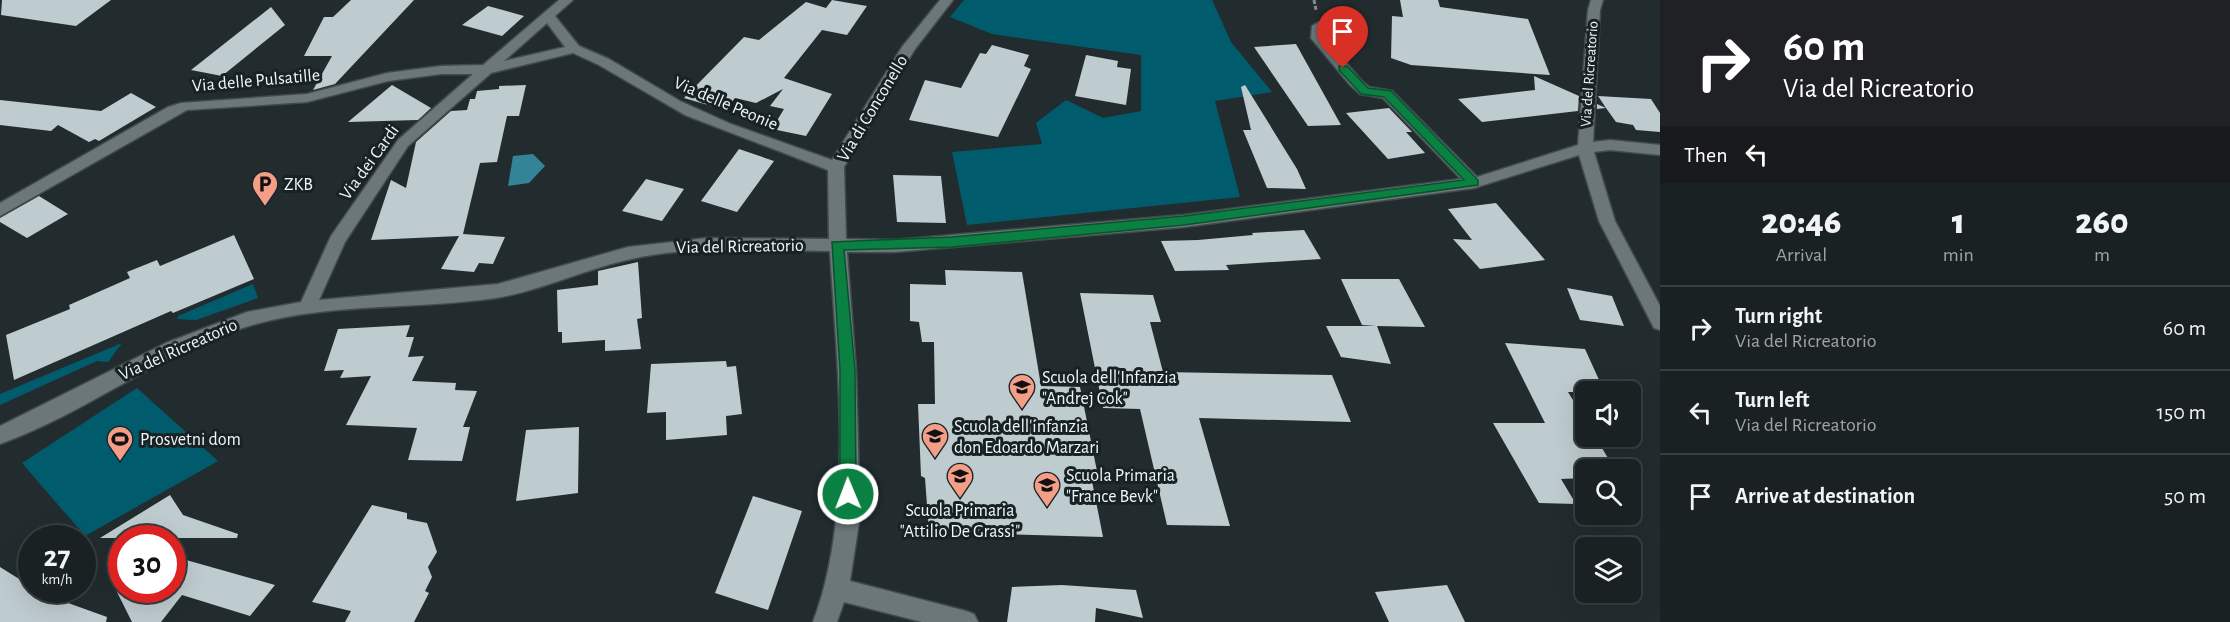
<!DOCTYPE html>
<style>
body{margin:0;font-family:"Alegreya Sans",sans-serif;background:#272e30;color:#f1f3f6;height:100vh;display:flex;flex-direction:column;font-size:22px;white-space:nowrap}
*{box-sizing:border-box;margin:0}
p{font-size:20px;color:#9fa3a6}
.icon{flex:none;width:33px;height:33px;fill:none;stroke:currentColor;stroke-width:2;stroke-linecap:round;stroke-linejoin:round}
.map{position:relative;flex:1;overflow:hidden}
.details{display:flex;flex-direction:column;background:#1a2123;width:570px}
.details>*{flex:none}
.top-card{background:#202124;color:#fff;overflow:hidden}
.tools{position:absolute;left:1575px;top:381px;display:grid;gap:12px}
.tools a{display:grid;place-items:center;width:66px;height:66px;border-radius:9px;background:#1a2123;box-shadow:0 6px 24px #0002,0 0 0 2px #383e41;font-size:30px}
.speed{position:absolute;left:18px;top:525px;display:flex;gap:12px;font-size:30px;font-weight:700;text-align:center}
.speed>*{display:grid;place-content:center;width:78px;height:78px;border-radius:50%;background:#1a2123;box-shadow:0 6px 24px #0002,0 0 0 2px #383e41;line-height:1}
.speed small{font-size:15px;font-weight:400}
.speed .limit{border:9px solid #d22;background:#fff;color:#111}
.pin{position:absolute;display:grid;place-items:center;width:51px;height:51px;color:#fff;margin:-62px -26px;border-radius:50% 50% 50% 0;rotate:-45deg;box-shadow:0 0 6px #0007}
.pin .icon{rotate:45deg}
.me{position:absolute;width:66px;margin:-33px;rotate:359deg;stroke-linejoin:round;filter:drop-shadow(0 0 4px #0008)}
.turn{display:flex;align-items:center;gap:21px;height:126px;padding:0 24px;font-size:27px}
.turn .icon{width:78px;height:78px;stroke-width:2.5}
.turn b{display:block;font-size:42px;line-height:51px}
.then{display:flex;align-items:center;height:57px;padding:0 24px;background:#0003;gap:12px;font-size:22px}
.eta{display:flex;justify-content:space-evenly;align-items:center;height:102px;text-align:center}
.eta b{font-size:36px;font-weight:800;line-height:42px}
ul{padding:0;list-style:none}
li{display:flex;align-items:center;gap:18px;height:84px;padding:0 24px;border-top:2px solid #383e41}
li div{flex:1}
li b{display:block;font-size:22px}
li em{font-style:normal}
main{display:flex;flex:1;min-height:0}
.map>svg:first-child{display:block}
.green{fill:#005c6d}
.water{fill:#328496}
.building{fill:#becbcf}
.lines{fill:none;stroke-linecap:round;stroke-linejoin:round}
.minor-casing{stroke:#424a4d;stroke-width:3}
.path{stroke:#838c8e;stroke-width:3;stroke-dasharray:4 2;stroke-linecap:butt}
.minor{fill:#6c777a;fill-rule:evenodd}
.route{fill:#0b8043;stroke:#07532c;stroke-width:1.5}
.labels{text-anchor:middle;stroke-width:6;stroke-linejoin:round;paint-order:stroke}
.far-street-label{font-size:15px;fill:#eff6f8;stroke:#182225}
.street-label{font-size:18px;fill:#eff6f8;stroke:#182225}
.poi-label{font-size:18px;fill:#eff6f8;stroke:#182225;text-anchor:start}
</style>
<main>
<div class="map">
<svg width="1660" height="622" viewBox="0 0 1660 622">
<rect width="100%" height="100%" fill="#222c2f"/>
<path class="green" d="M 964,0 L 1212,0 L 1231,42 L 1272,92 L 1215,101 L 1240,197 L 967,225 L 952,152 L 1042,144 L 1036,123 L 1066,100 L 1103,118 L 1141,111 L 1141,55 L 992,34 L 950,17 Z
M 253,284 L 258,298 L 196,320 L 177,319 L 178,316 Z
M 122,343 L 108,362 L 97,361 L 0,405 L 0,394 Z
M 137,388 L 218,461 L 85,536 L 22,463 Z"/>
<path class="water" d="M 533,154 L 545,166 L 529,183 L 508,186 L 513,156 Z"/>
<path class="building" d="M 2,0 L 111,0 L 76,26 L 1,15 Z
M 351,0 L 414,0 L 335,84 L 313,90 L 332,56 L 304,56 L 324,17 L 333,17 Z
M 832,0 L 867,6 L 847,35 L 822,30 L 784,78 L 832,94 L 806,136 L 772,129 L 784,109 L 770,106 L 783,89 L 756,103 L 735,98 L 725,110 L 684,98 L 744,37 L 759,40 L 806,2 L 826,8 Z
M 1400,0 L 1438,0 L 1440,7 L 1528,19 L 1550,75 L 1411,65 L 1391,58 L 1392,16 L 1403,17 Z
M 488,6 L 524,16 L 502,36 L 462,25 Z
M 271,7 L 285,25 L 222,76 L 191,70 Z
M 1296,44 L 1341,125 L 1308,126 L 1254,47 Z
M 992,45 L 1029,55 L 1024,66 L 1031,69 L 998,137 L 909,120 L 925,80 L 961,88 L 980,53 L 986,54 Z
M 1086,55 L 1118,61 L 1117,67 L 1131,69 L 1126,105 L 1075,96 Z
M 1534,76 L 1579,96 L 1578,111 L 1482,122 L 1458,99 L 1535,90 Z
M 392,85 L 431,108 L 418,120 L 348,122 Z
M 526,85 L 519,116 L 507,116 L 497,162 L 480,163 L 463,234 L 505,237 L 493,264 L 479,263 L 474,272 L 441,269 L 459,236 L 371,240 L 391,180 L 406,188 L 416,142 L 451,111 L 467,110 L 470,99 L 475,99 L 477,91 L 499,89 L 499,86 Z
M 1245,85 L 1297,169 L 1306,189 L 1267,188 L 1243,130 L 1251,130 L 1241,87 Z
M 131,93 L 156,107 L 99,141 L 95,139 L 89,142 L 58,125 L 51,131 L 0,125 L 0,100 L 101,111 Z
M 1598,96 L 1651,99 L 1660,113 L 1660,132 L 1636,130 L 1633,125 L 1616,122 L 1606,108 L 1597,109 L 1597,104 L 1606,108 Z
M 1389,108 L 1412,132 L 1406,132 L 1425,153 L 1388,159 L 1346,113 Z
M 739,149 L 774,161 L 737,212 L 701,201 Z
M 893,175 L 941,176 L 946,223 L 897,222 Z
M 646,179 L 684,189 L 662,221 L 622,211 Z
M 39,196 L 68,214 L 27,238 L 0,222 L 0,218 Z
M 1496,203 L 1545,260 L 1480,269 L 1453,239 L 1472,240 L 1448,209 Z
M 1304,230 L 1321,259 L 1226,265 L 1229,270 L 1175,271 L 1161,241 L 1198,240 L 1253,235 L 1252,233 Z
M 234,235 L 254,279 L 173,313 L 171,311 L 14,380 L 6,335 L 70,309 L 69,305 L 130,278 L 127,272 L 157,260 L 160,266 Z
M 638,262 L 642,318 L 637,319 L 641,349 L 605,351 L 605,340 L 562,343 L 562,332 L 558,332 L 557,290 L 598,285 L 598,271 Z
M 945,270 L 1022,272 L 1041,386 L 1080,387 L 1099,481 L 1092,481 L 1103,537 L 929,532 L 925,478 L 921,476 L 918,404 L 935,404 L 934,342 L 922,342 L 919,322 L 910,321 L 910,284 L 946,285 Z
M 1341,279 L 1399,279 L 1425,327 L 1377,326 L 1391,364 L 1341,357 L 1326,326 L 1376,326 L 1362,325 Z
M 1567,288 L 1612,296 L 1624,326 L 1580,320 Z
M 1080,293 L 1153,295 L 1161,322 L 1150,322 L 1163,372 L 1332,375 L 1351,422 L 1199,418 L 1230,526 L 1167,525 L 1140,409 L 1103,408 Z
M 410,325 L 406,337 L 414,337 L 408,357 L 424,356 L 412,381 L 456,383 L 455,390 L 477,391 L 463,427 L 470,427 L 462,461 L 408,460 L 417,428 L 346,425 L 371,376 L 340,378 L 344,370 L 324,371 L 338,329 Z
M 1505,343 L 1585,349 L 1600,382 L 1588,379 L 1595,392 L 1568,392 L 1586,421 L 1586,436 L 1595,436 L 1615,470 L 1586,470 L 1586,478 L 1561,479 L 1576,504 L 1539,503 L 1493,423 L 1545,423 Z
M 726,361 L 727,367 L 736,366 L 742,414 L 726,416 L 727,435 L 666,440 L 666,412 L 647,413 L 651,364 Z
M 579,427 L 578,493 L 516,501 L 526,430 Z
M 170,495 L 183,515 L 238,534 L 237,538 L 100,538 Z
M 753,496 L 802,511 L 768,610 L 715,593 Z
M 372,505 L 407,513 L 407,519 L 427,523 L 437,552 L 428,567 L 432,577 L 425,591 L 429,593 L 414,622 L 345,622 L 351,611 L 312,602 Z
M 172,556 L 275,585 L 250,616 L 182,595 L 161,622 L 132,622 L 116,590 L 172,590 Z
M 0,567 L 32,587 L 32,590 L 107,617 L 106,622 L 0,622 Z
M 1062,585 L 1136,590 L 1143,618 L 1096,608 L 1095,622 L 1007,622 L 1012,587 Z
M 1447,585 L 1465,622 L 1389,622 L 1375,592 Z"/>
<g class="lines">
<g class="minor-casing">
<path id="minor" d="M 559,0 L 573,0 L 555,16 L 579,46 L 609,59 L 680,101 L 731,124 L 832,160 L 902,47 L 940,0 L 953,0 L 915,49 L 844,167 L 846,239 L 895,240 L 1184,215 L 1461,179 L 1383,98 L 1360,94 L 1350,85 L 1311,38 L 1312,26 L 1319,22 L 1326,26 L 1325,38 L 1360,79 L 1369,87 L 1392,91 L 1477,177 L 1578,145 L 1588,10 L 1591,0 L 1603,0 L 1600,10 L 1593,142 L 1610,140 L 1660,145 L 1660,155 L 1610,150 L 1594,152 L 1615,221 L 1660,306 L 1660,330 L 1654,328 L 1599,221 L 1579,155 L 1474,188 L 1184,227 L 895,252 L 847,252 L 856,370 L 860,516 L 850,581 L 966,611 L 974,614 L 978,622 L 922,622 L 844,602 L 837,622 L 813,622 C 855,511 837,368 830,251 C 763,251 692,244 627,260 C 583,270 540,291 496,298 C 415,310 328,302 249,326 C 160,352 87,413 0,444 L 0,426 L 166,343 L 247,312 L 301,302 L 331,236 L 398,140 L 473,74 L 441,74 L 388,81 L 307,102 L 187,110 L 0,216 L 0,203 L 168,107 L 181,103 L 307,94 L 387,73 L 441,66 L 483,65 ZM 547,23 L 565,47 L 504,61 ZM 573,53 L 599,65 L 685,115 L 828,170 L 829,239 L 707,238 L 628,247 L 498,284 L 319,300 L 345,242 L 408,146 L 491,73 Z"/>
</g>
<path class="path" d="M 1314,0 L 1316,10"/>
<use href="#minor" class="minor"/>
</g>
<path class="route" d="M 1339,66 L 1347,66 L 1368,88 L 1391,91 L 1478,180 L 1478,185 L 1184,225 L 952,247 L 844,250 L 855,370 L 856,494 L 854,499 L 843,499 L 840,494 L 840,370 L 832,242 L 952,237 L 1184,216 L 1464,180 L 1384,97 L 1361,94 L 1339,70 Z"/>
<defs>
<g id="parking-pin" transform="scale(1.35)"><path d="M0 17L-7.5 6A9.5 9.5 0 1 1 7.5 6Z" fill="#f49e88" stroke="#182225"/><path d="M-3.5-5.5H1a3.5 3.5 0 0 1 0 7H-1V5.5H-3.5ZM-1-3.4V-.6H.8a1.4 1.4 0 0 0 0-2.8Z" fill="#111"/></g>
<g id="school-pin" transform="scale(1.35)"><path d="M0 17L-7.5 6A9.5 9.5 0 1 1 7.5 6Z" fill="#f49e88" stroke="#182225"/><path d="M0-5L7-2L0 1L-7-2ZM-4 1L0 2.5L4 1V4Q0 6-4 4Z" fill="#111"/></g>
<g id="stadium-pin" transform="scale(1.35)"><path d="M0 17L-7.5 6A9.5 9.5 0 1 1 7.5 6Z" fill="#f49e88" stroke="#182225"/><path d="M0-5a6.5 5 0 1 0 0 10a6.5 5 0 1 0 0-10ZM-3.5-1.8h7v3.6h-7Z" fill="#111"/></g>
</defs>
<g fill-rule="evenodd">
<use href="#parking-pin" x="265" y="184"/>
<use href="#school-pin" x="1022" y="387"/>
<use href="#school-pin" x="935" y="436"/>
<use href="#stadium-pin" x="120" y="439"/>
<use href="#school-pin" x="960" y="476"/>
<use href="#school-pin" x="1047" y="485"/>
</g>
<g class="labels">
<g class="far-street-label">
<text transform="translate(1589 74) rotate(-86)" y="5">Via del Ricreatorio</text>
</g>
<g class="street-label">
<text transform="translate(256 80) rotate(-5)" y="6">Via delle Pulsatille</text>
<text transform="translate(726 103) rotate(23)" y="6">Via delle Peonie</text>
<text transform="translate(872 108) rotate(-59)" y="6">Via di Conconello</text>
<text transform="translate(369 162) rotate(-54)" y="6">Via dei Cardi</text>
<text transform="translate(740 246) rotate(-1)" y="6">Via del Ricreatorio</text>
<text transform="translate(178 349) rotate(-24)" y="6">Via del Ricreatorio</text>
</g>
<g class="poi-label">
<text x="284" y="190">ZKB</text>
<text x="1042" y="383">Scuola dell'Infanzia<tspan x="1042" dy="21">"Andrej Cok"</tspan></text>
<text x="954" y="432">Scuola dell'infanzia<tspan x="954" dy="21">don Edoardo Marzari</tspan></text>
<text x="140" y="445">Prosvetni dom</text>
<text x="1066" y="481">Scuola Primaria<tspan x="1066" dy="21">"France Bevk"</tspan></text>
<text x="960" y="516" text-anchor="middle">Scuola Primaria<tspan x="960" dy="21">"Attilio De Grassi"</tspan></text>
</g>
</g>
</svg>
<div class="tools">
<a><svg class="icon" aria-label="sound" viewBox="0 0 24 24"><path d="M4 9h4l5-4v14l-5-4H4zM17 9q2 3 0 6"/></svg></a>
<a><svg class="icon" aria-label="search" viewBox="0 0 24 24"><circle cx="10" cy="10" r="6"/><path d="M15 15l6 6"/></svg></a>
<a><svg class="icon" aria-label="layers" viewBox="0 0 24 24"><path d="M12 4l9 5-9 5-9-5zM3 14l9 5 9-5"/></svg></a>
</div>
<div class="speed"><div>27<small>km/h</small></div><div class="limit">30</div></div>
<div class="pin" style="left:1343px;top:68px;background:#d93025"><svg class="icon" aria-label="arrive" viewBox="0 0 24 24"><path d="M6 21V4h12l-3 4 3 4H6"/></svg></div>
<svg class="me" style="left:848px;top:494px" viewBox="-20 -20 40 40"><circle r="17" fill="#0b8043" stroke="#fff" stroke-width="3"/><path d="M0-11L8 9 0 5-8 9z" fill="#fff"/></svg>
</div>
<section class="details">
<div class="top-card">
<div class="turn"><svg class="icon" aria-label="right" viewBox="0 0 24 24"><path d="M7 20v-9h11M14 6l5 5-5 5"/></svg><div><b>60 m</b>Via del Ricreatorio</div></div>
<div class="then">Then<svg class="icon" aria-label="left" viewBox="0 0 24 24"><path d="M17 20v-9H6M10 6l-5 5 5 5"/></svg></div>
</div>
<div class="eta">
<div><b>20:46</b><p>Arrival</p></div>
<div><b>1</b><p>min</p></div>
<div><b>260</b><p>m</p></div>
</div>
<ul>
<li><svg class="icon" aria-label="right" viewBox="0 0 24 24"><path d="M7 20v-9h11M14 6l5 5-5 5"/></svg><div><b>Turn right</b><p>Via del Ricreatorio</p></div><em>60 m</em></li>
<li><svg class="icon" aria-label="left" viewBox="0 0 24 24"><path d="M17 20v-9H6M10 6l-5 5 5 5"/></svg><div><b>Turn left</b><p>Via del Ricreatorio</p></div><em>150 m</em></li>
<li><svg class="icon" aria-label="arrive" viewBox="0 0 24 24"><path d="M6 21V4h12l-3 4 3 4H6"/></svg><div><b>Arrive at destination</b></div><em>50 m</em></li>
</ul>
</section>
</main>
